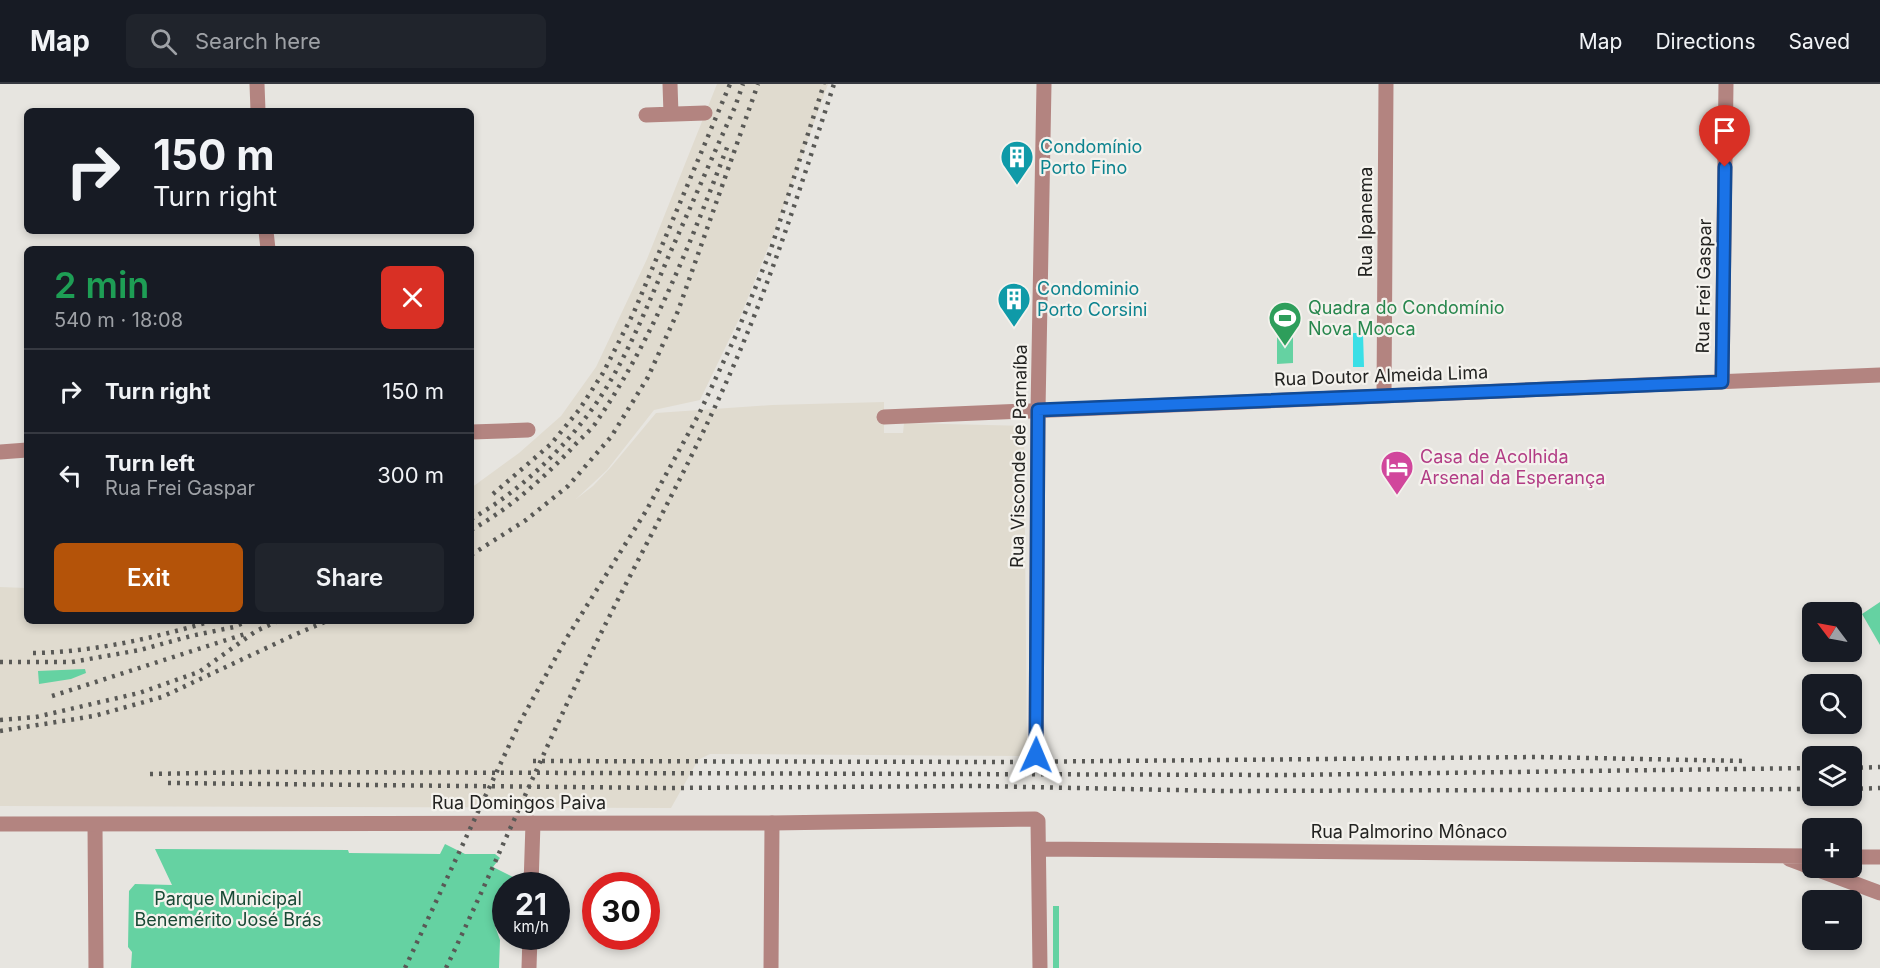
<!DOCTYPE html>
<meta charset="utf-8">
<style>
body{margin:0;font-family:Inter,sans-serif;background:#20242c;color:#f1f3f6;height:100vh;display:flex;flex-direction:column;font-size:22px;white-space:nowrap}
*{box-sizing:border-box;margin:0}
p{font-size:20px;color:#9ea1a6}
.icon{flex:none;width:33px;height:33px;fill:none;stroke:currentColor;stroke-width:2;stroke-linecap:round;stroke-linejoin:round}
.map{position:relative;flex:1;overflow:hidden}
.sheet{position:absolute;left:24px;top:162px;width:450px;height:378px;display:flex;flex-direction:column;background:#171b24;border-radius:9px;box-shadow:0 3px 9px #0003}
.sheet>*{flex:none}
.guide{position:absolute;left:24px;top:24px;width:450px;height:126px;border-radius:9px;box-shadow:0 3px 9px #0003;background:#171b24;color:#f1f3f6;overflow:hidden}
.needle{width:39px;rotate:302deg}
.buttons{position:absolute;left:1802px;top:518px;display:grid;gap:12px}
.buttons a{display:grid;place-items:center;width:60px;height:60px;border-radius:9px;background:#171b24;box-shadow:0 3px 9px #0003;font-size:30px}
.speed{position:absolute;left:492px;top:788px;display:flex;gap:12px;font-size:30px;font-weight:700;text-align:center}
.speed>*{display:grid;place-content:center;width:78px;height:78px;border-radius:50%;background:#171b24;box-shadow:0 3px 9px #0003;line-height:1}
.speed small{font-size:15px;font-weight:400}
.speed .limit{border:9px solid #d22;background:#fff;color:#111}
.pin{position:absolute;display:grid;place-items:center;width:51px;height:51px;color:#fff;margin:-62px -26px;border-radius:50% 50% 50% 0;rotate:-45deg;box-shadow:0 0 6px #0007}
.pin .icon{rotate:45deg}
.me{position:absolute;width:66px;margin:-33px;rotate:1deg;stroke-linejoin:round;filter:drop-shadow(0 0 4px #0008)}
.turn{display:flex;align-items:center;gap:21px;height:126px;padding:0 30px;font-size:27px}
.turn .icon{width:78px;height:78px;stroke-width:2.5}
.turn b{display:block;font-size:42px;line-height:51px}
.round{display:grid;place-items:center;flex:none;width:63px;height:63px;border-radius:9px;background:#20242c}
.summary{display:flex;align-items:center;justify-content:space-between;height:102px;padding:0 30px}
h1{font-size:36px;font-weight:600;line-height:45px;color:#1e9e55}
.cta{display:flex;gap:12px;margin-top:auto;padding:12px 30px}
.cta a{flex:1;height:69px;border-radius:9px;background:#b45309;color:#fff;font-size:24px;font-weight:600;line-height:69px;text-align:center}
.cta a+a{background:#20242c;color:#f1f3f6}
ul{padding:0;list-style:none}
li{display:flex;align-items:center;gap:18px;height:84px;padding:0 30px;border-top:2px solid #363941}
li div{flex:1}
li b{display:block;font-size:22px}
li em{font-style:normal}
header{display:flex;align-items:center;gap:36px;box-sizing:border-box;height:84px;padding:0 30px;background:#171b24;border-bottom:2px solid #363941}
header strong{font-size:28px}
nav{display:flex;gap:33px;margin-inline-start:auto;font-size:21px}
.search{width:420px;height:54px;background:#20242c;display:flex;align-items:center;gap:15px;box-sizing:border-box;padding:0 21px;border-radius:9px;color:#9ea1a6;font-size:22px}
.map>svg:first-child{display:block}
.built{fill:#e0dbcf}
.green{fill:#65d2a2}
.water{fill:#3adfe6}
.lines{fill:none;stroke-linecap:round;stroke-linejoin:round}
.minor{stroke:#b38480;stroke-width:15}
.tertiary{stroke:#b38480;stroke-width:15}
.rail{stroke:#595956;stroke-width:4.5;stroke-dasharray:3 6;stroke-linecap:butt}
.route-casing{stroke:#114b97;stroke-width:15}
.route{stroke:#1a73e8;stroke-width:10}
.labels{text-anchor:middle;stroke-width:4.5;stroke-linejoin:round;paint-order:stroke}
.culture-label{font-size:18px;fill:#0d838f;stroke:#f4f2ed;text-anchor:start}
.street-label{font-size:18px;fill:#232321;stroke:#f4f2ed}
.leisure-label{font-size:18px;fill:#27864d;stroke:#f4f2ed;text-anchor:start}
.hotel-label{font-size:18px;fill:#b23c85;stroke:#f4f2ed;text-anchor:start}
.park-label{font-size:18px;fill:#184935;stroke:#f4f2ed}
</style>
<header>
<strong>Map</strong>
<div class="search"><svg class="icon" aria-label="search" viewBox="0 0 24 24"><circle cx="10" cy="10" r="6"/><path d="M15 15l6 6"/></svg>Search here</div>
<nav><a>Map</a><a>Directions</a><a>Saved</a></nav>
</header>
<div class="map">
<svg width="1880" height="884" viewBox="0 0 1880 884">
<rect width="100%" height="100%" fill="#e7e5e0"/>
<path class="built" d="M 717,0 L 828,0 L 774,149 L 741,231 L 700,316 L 654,326 L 607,386 L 576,415 L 593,402 L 611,383 L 656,329 L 772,321 L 884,318 L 884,349 L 903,349 L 904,339 L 1024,342 L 1027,672 L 710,670 L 698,676 L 671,724 L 0,722 L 0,503 L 27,504 L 27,537 L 471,537 L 471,404 L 519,369 L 561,332 L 596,283 L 647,175 Z"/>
<path class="green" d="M 1293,246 L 1293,279 L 1277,280 L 1277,247 Z
M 1880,518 L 1880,561 L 1862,530 Z
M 85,585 L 86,589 L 71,595 L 39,600 L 38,587 Z
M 445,760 L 465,770 L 495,770 L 500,774 L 493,783 L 515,794 L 512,801 L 506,801 L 505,814 L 494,839 L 500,856 L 499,884 L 131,884 L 132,868 L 128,863 L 129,807 L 135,800 L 172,801 L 155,765 L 348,766 L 349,769 L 440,770 Z
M 1053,822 L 1059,822 L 1059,884 L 1053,884 Z"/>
<path class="water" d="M 1353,249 L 1363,249 L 1364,283 L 1353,283 Z"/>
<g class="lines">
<path class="minor" d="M 257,0 L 258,27
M 670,0 L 671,30
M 646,31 L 705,29
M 266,147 L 268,165
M 1722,298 L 1726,0
M 1384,312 L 1386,0
M 884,333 L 1880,291
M 471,348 L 528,346
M 0,368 L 27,366
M 1036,671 L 1038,326 L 1044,0
M 95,741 L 96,884
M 771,884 L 772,739"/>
<path class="tertiary" d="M 0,740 L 772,739 L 1035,735 L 1038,737 L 1040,884
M 1039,765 L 1812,772
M 1851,773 L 1880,773
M 1789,775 L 1880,809
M 531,801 L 533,739
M 529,884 L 530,852"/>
<path class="rail" d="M 493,410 L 551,360 L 579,326 L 603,289 L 634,228 L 730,0
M 471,435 C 519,408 563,366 595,321 C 627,275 648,220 670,169 C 692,120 713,71 735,23 L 743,0
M 471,446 C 509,425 543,395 573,363 C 580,355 589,348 595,340 C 654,254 691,157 728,61
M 471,471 L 526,436 L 568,402 L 611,353 L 648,293 L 678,227 L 758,0
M 33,569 C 94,568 154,554 212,537
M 0,578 L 72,578 L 140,566 L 191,552 L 234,543 L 248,537
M 52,612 L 245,550
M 0,636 L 36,633 L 139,609 L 199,588 L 256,547 L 278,537
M 0,647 L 94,632 L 162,613 L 294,551 L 327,537
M 533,677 L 1003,678 L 1537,673 L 1746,677
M 1851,684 L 1880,683
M 150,690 L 256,688 L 1288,691 L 1812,684
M 168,699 L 667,704 L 979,702 L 1224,707 L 1812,705
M 1851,705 L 1880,704
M 405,884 L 520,638 L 566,555 L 646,427 L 699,330 L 736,251 L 770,168 L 824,0
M 446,884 C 493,786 535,686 582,588 C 635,477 697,371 744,257 C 779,173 806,86 834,0"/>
</g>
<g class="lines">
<g class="route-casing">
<path id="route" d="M 1036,671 L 1038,326 L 1722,298 L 1725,83"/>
</g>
<use href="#route" class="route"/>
</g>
<defs>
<g id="building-pin" transform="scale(1.725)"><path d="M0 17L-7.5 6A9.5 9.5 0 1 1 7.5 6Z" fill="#0f9aa8" stroke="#f4f2ed"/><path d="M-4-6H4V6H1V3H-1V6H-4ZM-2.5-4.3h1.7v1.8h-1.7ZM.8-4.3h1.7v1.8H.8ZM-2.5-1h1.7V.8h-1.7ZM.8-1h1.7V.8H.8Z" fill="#fff"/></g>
<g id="stadium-pin" transform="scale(1.725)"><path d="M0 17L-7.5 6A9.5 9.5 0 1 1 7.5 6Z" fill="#2e9e5b" stroke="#f4f2ed"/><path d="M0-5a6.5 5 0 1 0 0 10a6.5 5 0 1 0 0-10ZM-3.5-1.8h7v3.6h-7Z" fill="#fff"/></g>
<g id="hotel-pin" transform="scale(1.725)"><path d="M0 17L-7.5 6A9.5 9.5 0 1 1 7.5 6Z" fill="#d1479c" stroke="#f4f2ed"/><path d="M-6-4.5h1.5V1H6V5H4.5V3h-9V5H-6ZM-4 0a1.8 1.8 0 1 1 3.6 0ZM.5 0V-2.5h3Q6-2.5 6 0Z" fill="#fff"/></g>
</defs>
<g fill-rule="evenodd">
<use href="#building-pin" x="1017" y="73"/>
<use href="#building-pin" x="1014" y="215"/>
<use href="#stadium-pin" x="1285" y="234"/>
<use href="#hotel-pin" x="1397" y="383"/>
</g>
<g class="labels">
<g class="culture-label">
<text x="1040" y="69">Condomínio<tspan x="1040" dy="21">Porto Fino</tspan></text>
<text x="1037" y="211">Condominio<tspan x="1037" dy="21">Porto Corsini</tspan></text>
</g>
<g class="street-label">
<text transform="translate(1366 138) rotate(-90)" y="6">Rua Ipanema</text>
<text transform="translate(1704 202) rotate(-89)" y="6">Rua Frei Gaspar</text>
<text transform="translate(1381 292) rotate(-2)" y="6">Rua Doutor Almeida Lima</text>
<text transform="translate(1019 372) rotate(-89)" y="6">Rua Visconde de Parnaíba</text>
<text x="519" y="725">Rua Domingos Paiva</text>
<text x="1409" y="754">Rua Palmorino Mônaco</text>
</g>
<g class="leisure-label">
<text x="1308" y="230">Quadra do Condomínio<tspan x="1308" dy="21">Nova Mooca</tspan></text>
</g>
<g class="hotel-label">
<text x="1420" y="379">Casa de Acolhida<tspan x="1420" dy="21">Arsenal da Esperança</tspan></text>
</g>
<g class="park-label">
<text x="228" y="821">Parque Municipal<tspan x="228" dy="21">Benemérito José Brás</tspan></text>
</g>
</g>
</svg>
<div class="buttons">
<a><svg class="needle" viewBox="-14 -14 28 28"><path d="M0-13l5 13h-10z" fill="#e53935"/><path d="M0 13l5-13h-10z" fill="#9ea1a6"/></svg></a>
<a><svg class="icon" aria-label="search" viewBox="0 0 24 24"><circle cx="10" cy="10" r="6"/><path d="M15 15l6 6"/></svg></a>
<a><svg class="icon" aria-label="layers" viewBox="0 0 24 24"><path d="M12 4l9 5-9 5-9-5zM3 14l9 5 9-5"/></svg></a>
<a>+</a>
<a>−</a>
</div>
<div class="speed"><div>21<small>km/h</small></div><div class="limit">30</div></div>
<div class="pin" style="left:1725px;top:83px;background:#d93025"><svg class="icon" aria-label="arrive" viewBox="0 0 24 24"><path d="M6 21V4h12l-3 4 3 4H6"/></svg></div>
<svg class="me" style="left:1036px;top:671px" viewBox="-20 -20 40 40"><path d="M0-17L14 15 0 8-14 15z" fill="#1a73e8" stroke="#fff" stroke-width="4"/></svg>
<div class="guide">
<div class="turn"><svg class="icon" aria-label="right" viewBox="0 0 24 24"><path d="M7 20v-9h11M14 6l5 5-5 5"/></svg><div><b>150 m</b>Turn right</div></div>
</div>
<section class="sheet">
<div class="summary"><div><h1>2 min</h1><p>540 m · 18:08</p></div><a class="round" style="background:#d93025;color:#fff"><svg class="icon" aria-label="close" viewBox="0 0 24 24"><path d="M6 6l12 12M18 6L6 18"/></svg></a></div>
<ul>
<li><svg class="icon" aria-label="right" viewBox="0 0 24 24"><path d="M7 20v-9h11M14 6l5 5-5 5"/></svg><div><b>Turn right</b></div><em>150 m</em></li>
<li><svg class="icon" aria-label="left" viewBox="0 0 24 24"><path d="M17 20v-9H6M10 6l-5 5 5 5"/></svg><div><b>Turn left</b><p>Rua Frei Gaspar</p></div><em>300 m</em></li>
</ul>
<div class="cta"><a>Exit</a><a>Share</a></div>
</section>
</div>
